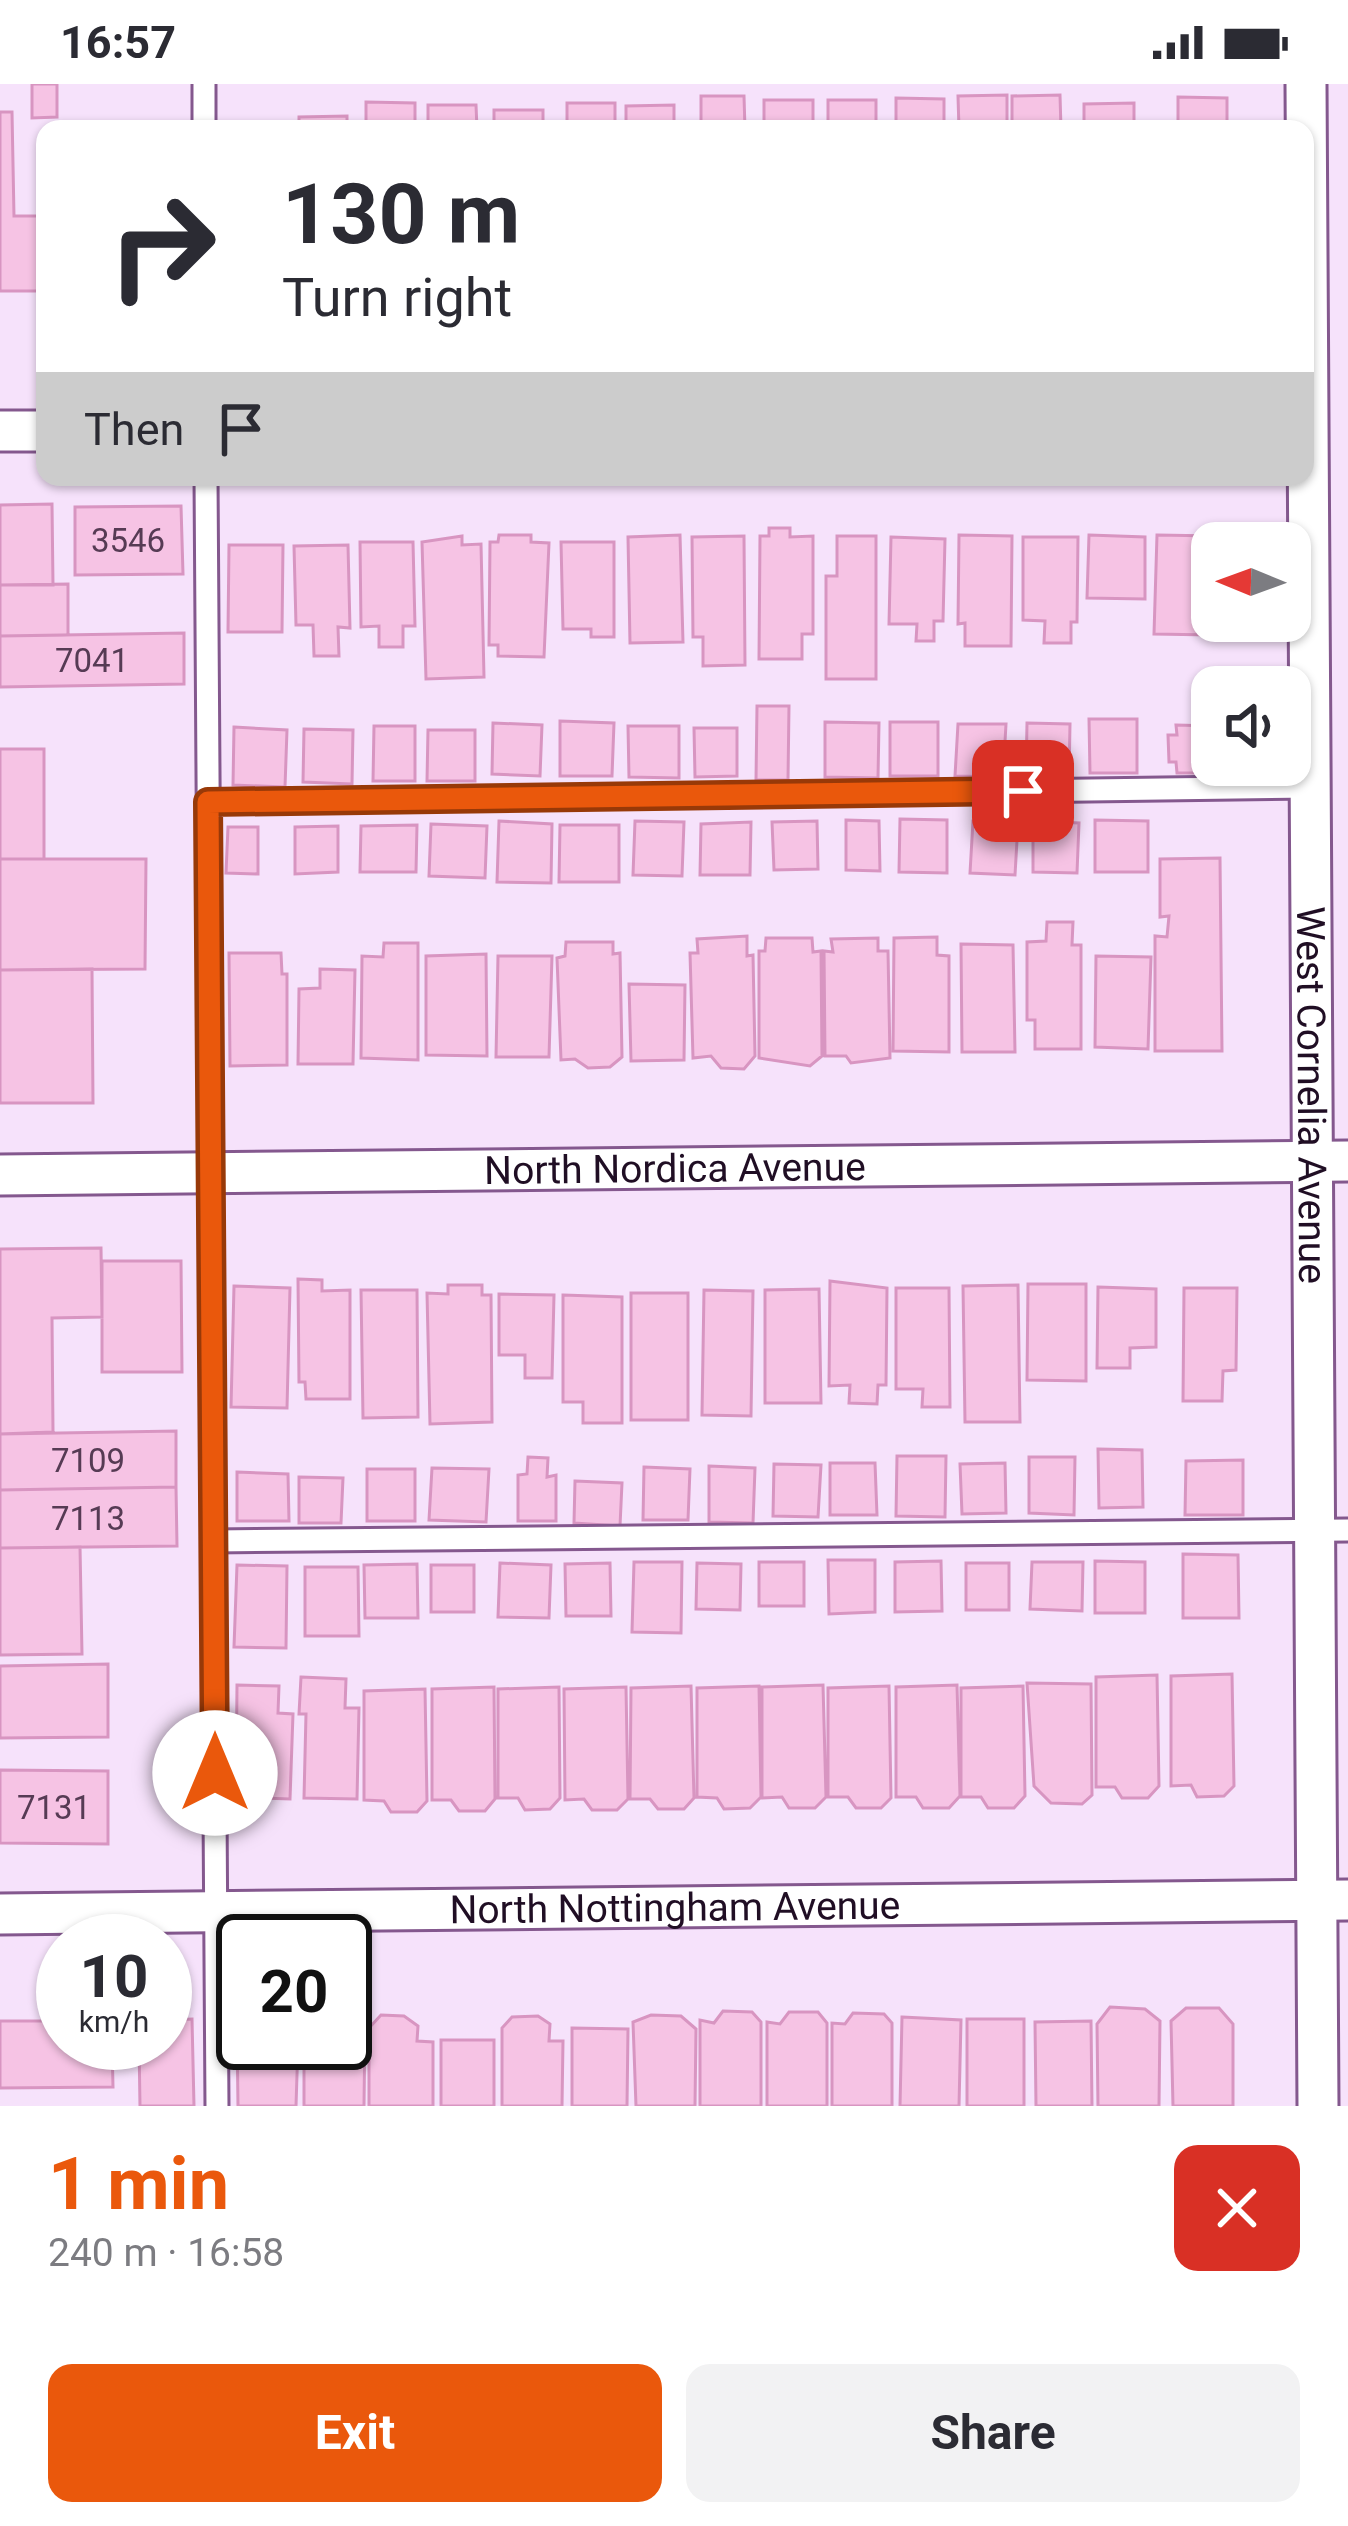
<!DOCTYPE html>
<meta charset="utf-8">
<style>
body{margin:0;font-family:Roboto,sans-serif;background:#f2f2f3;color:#2b2b33;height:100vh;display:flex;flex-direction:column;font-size:45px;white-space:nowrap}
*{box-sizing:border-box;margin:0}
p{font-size:39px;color:#7c7c81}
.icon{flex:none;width:66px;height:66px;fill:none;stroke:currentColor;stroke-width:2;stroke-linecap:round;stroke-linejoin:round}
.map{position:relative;height:2022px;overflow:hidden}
.side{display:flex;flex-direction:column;background:#fff;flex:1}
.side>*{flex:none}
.hud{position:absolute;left:36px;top:36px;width:1278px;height:366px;border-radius:24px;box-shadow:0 3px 9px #0004;background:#fff;color:#2b2b33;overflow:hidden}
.needle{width:78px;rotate:271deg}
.controls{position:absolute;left:1191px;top:438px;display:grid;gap:24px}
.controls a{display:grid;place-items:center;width:120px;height:120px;border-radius:24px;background:#fff;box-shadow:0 3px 9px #0004;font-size:60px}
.speed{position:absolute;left:36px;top:1830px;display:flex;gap:24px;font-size:60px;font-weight:700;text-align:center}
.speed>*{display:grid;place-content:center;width:156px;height:156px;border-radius:50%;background:#fff;box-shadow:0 3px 9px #0004;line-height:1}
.speed small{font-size:30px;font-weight:400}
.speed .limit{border:6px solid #111;border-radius:18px;background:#fff;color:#111}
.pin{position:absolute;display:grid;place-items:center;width:102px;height:102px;color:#fff;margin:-51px;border-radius:24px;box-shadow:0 6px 18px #0006}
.me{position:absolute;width:132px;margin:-66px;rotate:0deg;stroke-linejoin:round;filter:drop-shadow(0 0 9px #0008)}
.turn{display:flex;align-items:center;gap:42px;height:252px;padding:0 48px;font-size:54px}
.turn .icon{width:156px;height:156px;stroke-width:2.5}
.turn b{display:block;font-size:84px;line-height:102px}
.then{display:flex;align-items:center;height:114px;padding:0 48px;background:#0003;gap:24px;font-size:45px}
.round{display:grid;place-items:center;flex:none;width:126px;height:126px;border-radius:24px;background:#f2f2f3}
.head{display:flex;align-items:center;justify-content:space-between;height:204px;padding:0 48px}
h1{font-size:72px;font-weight:700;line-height:90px;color:#ea580c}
.action{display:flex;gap:24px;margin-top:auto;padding:24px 48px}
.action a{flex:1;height:138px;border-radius:24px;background:#ea580c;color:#fff;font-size:48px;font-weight:700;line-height:138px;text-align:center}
.action a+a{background:#f2f2f3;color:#2b2b33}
.status{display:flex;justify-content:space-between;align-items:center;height:84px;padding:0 60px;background:#fff;direction:ltr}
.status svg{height:33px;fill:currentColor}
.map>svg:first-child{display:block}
.building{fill:#f6c3e4;stroke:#d895c1;stroke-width:3}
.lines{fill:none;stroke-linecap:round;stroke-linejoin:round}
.service-casing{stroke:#84588e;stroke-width:27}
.minor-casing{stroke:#84588e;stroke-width:45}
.service{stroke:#fff;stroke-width:21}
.minor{stroke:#fff;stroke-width:39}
.route-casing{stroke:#983908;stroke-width:30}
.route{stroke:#ea580c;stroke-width:21}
.labels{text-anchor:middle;stroke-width:9;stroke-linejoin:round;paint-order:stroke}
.number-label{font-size:33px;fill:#563b54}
.street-label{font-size:39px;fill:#200e24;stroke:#f7f7f7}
</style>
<div class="status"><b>16:57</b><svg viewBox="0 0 49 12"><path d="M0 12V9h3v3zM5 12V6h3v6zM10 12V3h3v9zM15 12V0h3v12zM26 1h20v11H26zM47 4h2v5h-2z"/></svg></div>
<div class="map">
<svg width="1348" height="2022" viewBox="0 0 1348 2022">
<rect width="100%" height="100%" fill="#f6e2fb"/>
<path class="building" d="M 32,0 L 57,0 L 57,33 L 32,34 Z
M 1007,11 L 1007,45 L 959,45 L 958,12 Z
M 1060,11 L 1061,45 L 1012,45 L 1012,12 Z
M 701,12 L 744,12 L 745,45 L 701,45 Z
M 1178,13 L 1227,14 L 1227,45 L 1178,45 Z
M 896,14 L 944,15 L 944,45 L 896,45 Z
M 764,16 L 813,16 L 813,45 L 764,45 Z
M 828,16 L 876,16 L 876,45 L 828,45 Z
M 366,18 L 415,19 L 415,45 L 366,45 Z
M 567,19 L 615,19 L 615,45 L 567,45 Z
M 1134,19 L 1134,45 L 1084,45 L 1084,20 Z
M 428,21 L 476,21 L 477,45 L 428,45 Z
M 674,21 L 674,45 L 626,45 L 626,22 Z
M 494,26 L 543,26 L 543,45 L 494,45 Z
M 0,28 L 12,28 L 14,132 L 45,132 L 45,207 L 0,207 Z
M 347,32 L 347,45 L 299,45 L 299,33 Z
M 52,420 L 53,501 L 0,501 L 0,421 Z
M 181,422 L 183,490 L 75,491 L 75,423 Z
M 769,444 L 790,444 L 790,453 L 813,452 L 813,550 L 802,550 L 802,575 L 759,575 L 760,452 L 769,452 Z
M 499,451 L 531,451 L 531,458 L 549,459 L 544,573 L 498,572 L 498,561 L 489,561 L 490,458 L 498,458 Z
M 680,451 L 683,558 L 630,559 L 628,453 Z
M 959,451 L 1012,452 L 1011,562 L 965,562 L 965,539 L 958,540 Z
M 1089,451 L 1145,453 L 1145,515 L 1087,514 Z
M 1157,451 L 1214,452 L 1211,551 L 1154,550 Z
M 462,452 L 462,461 L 481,460 L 484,593 L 426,595 L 422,458 Z
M 744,452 L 745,581 L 703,582 L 703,553 L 693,553 L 692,453 Z
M 837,452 L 876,452 L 876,595 L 826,595 L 826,492 L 837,492 Z
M 891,453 L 945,455 L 943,537 L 934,537 L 934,557 L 916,557 L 917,540 L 889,540 Z
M 1023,453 L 1078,453 L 1077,538 L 1071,538 L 1071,559 L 1044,559 L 1045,537 L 1023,536 Z
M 360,458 L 413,458 L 415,542 L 403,542 L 403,563 L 379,563 L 379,542 L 361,543 Z
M 561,458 L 614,458 L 614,553 L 591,553 L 591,545 L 563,545 Z
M 229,461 L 283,461 L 282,548 L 228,548 Z
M 348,461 L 350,544 L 338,543 L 339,572 L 314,572 L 313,541 L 296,541 L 294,462 Z
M 68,500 L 68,551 L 0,552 L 0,501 Z
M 184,549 L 184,600 L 0,603 L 0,552 Z
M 757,622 L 789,622 L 788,696 L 756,696 Z
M 1089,635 L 1137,635 L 1137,689 L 1090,689 Z
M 560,637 L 614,639 L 612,692 L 560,692 Z
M 825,638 L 879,639 L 878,694 L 825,693 Z
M 890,638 L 938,638 L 938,692 L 890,692 Z
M 493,639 L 542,641 L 540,692 L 492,690 Z
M 1027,639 L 1070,640 L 1069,694 L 1026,693 Z
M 958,640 L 1006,640 L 1003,693 L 955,692 Z
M 1176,641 L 1212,642 L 1212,681 L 1227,681 L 1227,689 L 1177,689 L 1176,678 L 1169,678 L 1168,651 L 1177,651 Z
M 374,642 L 415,642 L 415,697 L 373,697 Z
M 628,642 L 679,642 L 679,694 L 629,693 Z
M 234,643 L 287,646 L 285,703 L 233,701 Z
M 694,644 L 737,644 L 737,692 L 695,693 Z
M 304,645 L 353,646 L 352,700 L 303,698 Z
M 428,646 L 475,646 L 475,697 L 427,697 Z
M 0,665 L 44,665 L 44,775 L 0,775 Z
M 900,735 L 947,736 L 947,789 L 899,788 Z
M 846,736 L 879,737 L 880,787 L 846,786 Z
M 1095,736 L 1148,737 L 1148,788 L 1095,788 Z
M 499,737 L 552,740 L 551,799 L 497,798 Z
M 635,737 L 684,738 L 682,792 L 633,791 Z
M 817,737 L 818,785 L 774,786 L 772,738 Z
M 973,737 L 1018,739 L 1015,791 L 970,789 Z
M 1033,737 L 1079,739 L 1077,789 L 1033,788 Z
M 751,738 L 750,791 L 700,791 L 701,740 Z
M 431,740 L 487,742 L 485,794 L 429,792 Z
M 417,741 L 416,788 L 360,788 L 361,742 Z
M 560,741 L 619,741 L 619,798 L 559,798 Z
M 338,742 L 338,788 L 295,790 L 295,743 Z
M 228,743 L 258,743 L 258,790 L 226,789 Z
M 1220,774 L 1222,967 L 1155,967 L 1155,852 L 1167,853 L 1169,832 L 1160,833 L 1160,775 Z
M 0,775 L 146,775 L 145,885 L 0,886 Z
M 1047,838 L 1073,838 L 1072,861 L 1081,861 L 1081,965 L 1035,965 L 1035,936 L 1027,936 L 1027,858 L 1046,857 Z
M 747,852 L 747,872 L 753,871 L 755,972 L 744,985 L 721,984 L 711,972 L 693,974 L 690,869 L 698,869 L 697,855 Z
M 937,853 L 937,871 L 949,872 L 949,968 L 893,967 L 894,854 Z
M 766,854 L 812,854 L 813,868 L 821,867 L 822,972 L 810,982 L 759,974 L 759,867 L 765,867 Z
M 878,854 L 878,867 L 888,867 L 890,974 L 851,979 L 846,972 L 825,972 L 824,867 L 833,868 L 831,855 Z
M 566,858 L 613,858 L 613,870 L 620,869 L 622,973 L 610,983 L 588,984 L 575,975 L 561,976 L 557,874 L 565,872 Z
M 384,859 L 418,859 L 418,976 L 361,974 L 362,872 L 383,873 Z
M 961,860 L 1013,861 L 1015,968 L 962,968 Z
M 229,869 L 281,869 L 282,890 L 287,890 L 287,981 L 230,982 Z
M 486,870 L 487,972 L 426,971 L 426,872 Z
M 498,872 L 552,872 L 549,973 L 496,973 Z
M 1096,872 L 1151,873 L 1148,965 L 1095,963 Z
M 92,885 L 93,1019 L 0,1019 L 0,886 Z
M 320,885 L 355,886 L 353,980 L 298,980 L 299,905 L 320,904 Z
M 629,900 L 685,901 L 684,976 L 631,977 Z
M 101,1164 L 102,1233 L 52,1234 L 53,1348 L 0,1350 L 0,1165 Z
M 102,1177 L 181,1177 L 182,1288 L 102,1288 Z
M 298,1195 L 322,1196 L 322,1207 L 350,1206 L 350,1315 L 306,1315 L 305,1298 L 299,1298 Z
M 830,1197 L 887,1204 L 886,1301 L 878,1301 L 877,1320 L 849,1319 L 850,1301 L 829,1302 Z
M 1028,1200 L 1086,1200 L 1086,1297 L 1027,1296 Z
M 448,1201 L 482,1201 L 482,1211 L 491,1211 L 492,1338 L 430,1340 L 427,1209 L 448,1210 Z
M 1018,1201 L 1020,1338 L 965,1338 L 963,1202 Z
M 234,1202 L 290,1204 L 287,1324 L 231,1323 Z
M 1098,1203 L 1156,1205 L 1156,1263 L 1130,1264 L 1130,1284 L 1097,1284 Z
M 896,1204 L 949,1204 L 950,1323 L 922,1323 L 923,1305 L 896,1305 Z
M 1184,1204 L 1237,1204 L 1236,1286 L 1223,1287 L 1222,1317 L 1183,1317 Z
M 819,1205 L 821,1319 L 765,1319 L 765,1206 Z
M 361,1206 L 417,1206 L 418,1333 L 363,1334 Z
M 704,1206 L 753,1207 L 751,1332 L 702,1331 Z
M 631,1209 L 688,1209 L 688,1336 L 631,1336 Z
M 499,1210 L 554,1211 L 552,1294 L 525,1294 L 525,1271 L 499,1271 Z
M 563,1211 L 622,1213 L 622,1339 L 583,1339 L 583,1318 L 563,1318 Z
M 176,1347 L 176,1403 L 0,1406 L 0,1350 Z
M 1098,1365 L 1142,1366 L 1143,1423 L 1099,1424 Z
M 897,1372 L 946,1372 L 945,1433 L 896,1432 Z
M 528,1373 L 548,1374 L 547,1393 L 556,1391 L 556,1437 L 518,1437 L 518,1391 L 527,1390 Z
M 1029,1373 L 1075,1373 L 1074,1431 L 1029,1429 Z
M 1243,1376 L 1243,1431 L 1185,1431 L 1186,1377 Z
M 830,1379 L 875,1379 L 877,1431 L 830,1431 Z
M 1005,1379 L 1006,1429 L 962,1430 L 960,1380 Z
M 774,1380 L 821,1381 L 818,1433 L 773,1432 Z
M 709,1382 L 755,1384 L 753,1439 L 709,1438 Z
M 644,1383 L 690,1385 L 688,1436 L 643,1436 Z
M 432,1384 L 489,1385 L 486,1438 L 429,1436 Z
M 367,1385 L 415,1385 L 415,1437 L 367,1437 Z
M 237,1388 L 288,1390 L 289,1437 L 237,1437 Z
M 299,1393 L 343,1394 L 341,1439 L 299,1439 Z
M 575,1397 L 622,1399 L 620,1442 L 574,1439 Z
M 176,1403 L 177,1462 L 0,1464 L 0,1406 Z
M 80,1463 L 82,1570 L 0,1571 L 0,1464 Z
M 1183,1470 L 1238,1471 L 1239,1534 L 1183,1534 Z
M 828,1476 L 875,1476 L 875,1528 L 829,1530 Z
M 941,1477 L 942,1527 L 895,1528 L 895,1478 Z
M 1095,1477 L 1145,1478 L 1145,1529 L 1095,1529 Z
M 634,1478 L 682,1478 L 681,1549 L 632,1548 Z
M 759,1478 L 804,1478 L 804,1522 L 759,1522 Z
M 1032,1478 L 1083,1478 L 1082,1527 L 1030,1525 Z
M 500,1479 L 551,1481 L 549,1534 L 498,1533 Z
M 610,1479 L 611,1532 L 566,1532 L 565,1480 Z
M 697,1479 L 741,1480 L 740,1526 L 696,1525 Z
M 966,1479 L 1009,1479 L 1009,1526 L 966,1526 Z
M 417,1480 L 418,1534 L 365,1534 L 364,1481 Z
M 237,1481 L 287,1482 L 286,1564 L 234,1563 Z
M 431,1481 L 474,1481 L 474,1528 L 431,1528 Z
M 305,1483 L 358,1483 L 359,1552 L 305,1552 Z
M 108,1580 L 108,1653 L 0,1654 L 0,1582 Z
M 1232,1590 L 1234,1702 L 1224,1712 L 1197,1713 L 1191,1701 L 1171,1702 L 1171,1592 Z
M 1157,1591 L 1159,1702 L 1148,1714 L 1122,1714 L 1115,1703 L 1096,1703 L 1096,1593 Z
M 301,1593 L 346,1595 L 345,1624 L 359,1624 L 357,1715 L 304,1714 L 306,1630 L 299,1630 Z
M 1027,1599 L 1091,1600 L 1092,1711 L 1082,1720 L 1051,1719 L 1034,1702 Z
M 237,1601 L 279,1602 L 278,1629 L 293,1630 L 290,1715 L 236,1713 Z
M 823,1601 L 826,1713 L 815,1724 L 789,1724 L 782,1713 L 762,1714 L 762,1603 Z
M 957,1601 L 960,1712 L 949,1724 L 923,1724 L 916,1713 L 896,1713 L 896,1603 Z
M 691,1602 L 694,1714 L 684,1725 L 658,1725 L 650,1715 L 630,1715 L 631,1604 Z
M 759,1602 L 761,1713 L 750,1724 L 724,1725 L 717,1714 L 697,1713 L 697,1604 Z
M 889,1602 L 891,1714 L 881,1724 L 856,1724 L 848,1713 L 828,1713 L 828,1604 Z
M 1023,1602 L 1025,1712 L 1014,1724 L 988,1724 L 981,1713 L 961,1713 L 961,1604 Z
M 494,1603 L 495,1715 L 485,1727 L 459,1727 L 451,1716 L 432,1716 L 432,1605 Z
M 559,1603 L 560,1714 L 550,1725 L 525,1726 L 518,1714 L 498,1714 L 498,1605 Z
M 626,1603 L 628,1715 L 617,1726 L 592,1726 L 584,1715 L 565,1716 L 564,1605 Z
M 425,1605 L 427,1717 L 417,1728 L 391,1728 L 384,1717 L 364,1716 L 364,1607 Z
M 0,1686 L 108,1687 L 108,1760 L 0,1759 Z
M 1110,1923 L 1145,1925 L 1160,1937 L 1159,2022 L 1098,2022 L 1097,1940 Z
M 1186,1924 L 1219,1924 L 1233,1940 L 1233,2022 L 1173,2022 L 1171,1937 Z
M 723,1927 L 752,1928 L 761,1938 L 761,2022 L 700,2022 L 700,1936 L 714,1939 Z
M 789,1928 L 818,1928 L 827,1939 L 827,2022 L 767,2022 L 767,1938 L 780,1940 Z
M 853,1929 L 884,1930 L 892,1939 L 892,2022 L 832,2022 L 832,1939 L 845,1940 Z
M 381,1931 L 404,1932 L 418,1942 L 417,1957 L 433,1958 L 433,2022 L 369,2022 L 369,1944 Z
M 651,1931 L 681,1932 L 696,1945 L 695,2022 L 636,2022 L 633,1938 Z
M 538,1932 L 550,1940 L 549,1957 L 563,1957 L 562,2022 L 502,2022 L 502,1944 L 512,1933 Z
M 345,1933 L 365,1941 L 364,2022 L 304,2022 L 304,1959 L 345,1959 Z
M 902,1933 L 961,1936 L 959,2022 L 900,2022 Z
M 192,1935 L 194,2022 L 140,2022 L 139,1959 L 165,1959 L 165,1936 Z
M 967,1935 L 1024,1935 L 1024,2022 L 967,2022 Z
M 0,1937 L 63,1937 L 63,1959 L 112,1959 L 113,2003 L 0,2004 Z
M 1091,1937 L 1092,2022 L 1036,2022 L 1035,1938 Z
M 572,1944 L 628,1945 L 627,2022 L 572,2022 Z
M 237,1945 L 243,1945 L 243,1959 L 298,1959 L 296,2022 L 238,2022 Z
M 441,1956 L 494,1956 L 494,2022 L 441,2022 Z"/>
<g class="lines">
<g class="service-casing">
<path id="service" d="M 204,0 L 204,45
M 206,393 L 217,2022
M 208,718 L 1310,703
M 214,1457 L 1348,1446"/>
</g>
<g class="minor-casing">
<g id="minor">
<path id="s1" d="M 1306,0 L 1318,2022"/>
<path d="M 0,347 L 45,347"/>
<path id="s2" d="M 0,1091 L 1348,1077"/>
<path id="s3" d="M 0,1830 L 1348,1816"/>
</g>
</g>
<use href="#service" class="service"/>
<use href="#minor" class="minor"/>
</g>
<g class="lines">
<g class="route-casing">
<path id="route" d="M 215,1689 L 208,718 L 1023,707"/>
</g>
<use href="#route" class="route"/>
</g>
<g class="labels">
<g class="number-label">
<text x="128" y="468">3546</text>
<text x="92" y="588">7041</text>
<text x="88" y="1388">7109</text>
<text x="88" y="1446">7113</text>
<text x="54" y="1735">7131</text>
</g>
<g class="street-label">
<text dy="14" stroke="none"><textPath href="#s1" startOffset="1011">West Cornelia Avenue</textPath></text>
<text dy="14" stroke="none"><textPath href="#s2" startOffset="675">North Nordica Avenue</textPath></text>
<text dy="14" stroke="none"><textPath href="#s3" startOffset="675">North Nottingham Avenue</textPath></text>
</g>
</g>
</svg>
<div class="controls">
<a><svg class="needle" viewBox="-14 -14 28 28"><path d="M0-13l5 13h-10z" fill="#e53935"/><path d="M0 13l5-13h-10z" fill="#7c7c81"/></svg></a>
<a><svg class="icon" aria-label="sound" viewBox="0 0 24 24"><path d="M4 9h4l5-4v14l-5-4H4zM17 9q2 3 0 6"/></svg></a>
</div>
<div class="speed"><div>10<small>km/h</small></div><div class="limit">20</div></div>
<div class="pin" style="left:1023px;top:707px;background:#d93025"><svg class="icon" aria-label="arrive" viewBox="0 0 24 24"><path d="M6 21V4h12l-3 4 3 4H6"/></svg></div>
<svg class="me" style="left:215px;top:1689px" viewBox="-20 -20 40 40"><circle r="19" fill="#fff"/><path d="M0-13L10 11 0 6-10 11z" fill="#ea580c"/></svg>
<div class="hud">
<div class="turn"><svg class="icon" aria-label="right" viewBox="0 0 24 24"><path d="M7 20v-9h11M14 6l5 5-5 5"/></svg><div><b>130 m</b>Turn right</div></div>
<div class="then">Then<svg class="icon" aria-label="arrive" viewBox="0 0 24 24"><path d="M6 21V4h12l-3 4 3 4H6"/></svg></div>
</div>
</div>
<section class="side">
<div class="head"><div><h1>1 min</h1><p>240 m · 16:58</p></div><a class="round" style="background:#d93025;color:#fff"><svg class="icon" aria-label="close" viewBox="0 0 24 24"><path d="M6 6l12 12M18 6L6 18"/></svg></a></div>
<div class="action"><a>Exit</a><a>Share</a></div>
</section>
